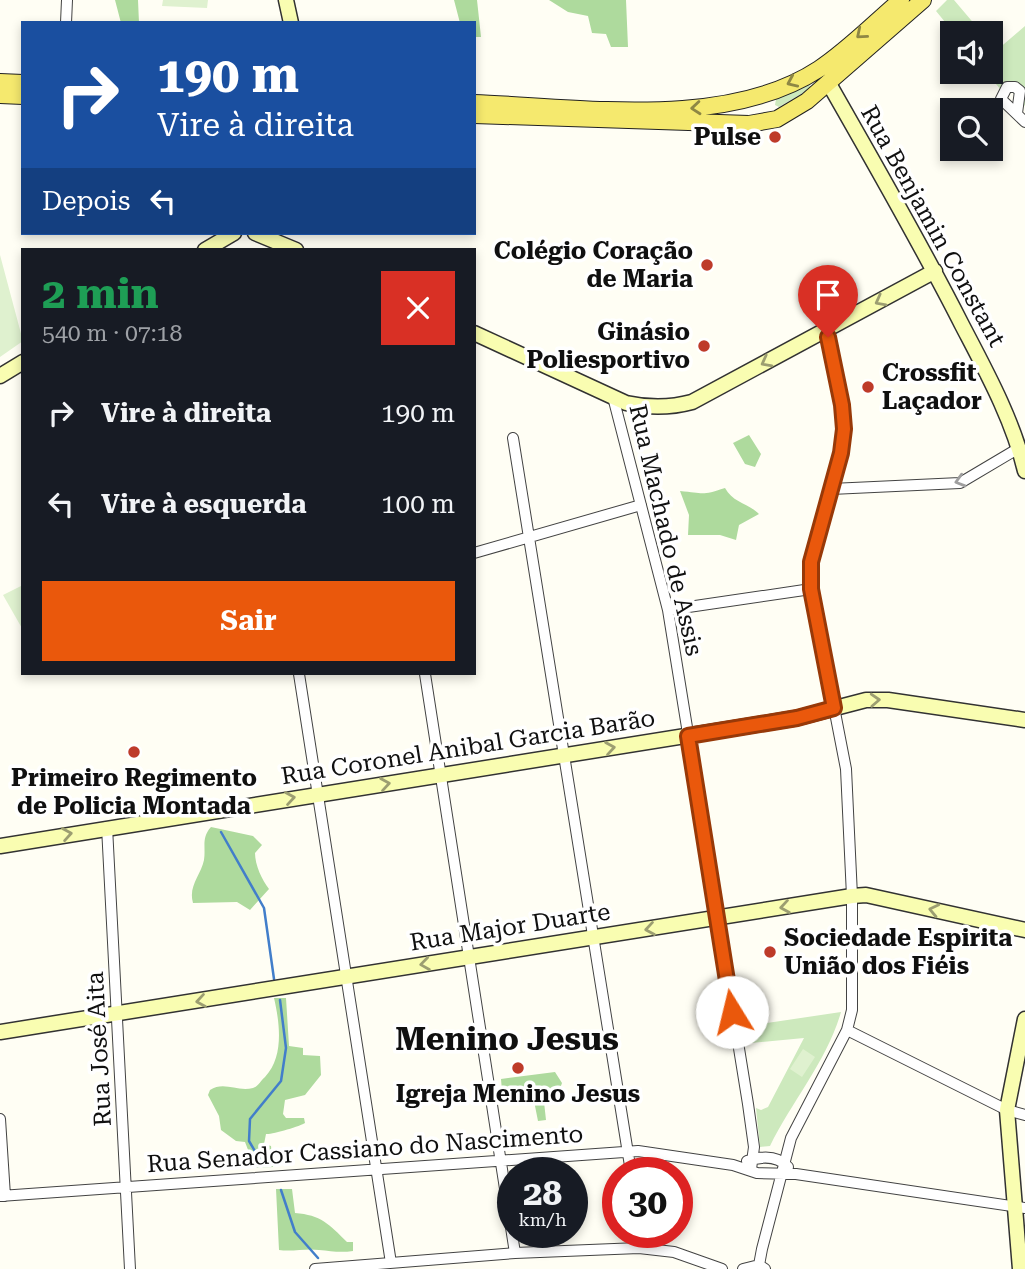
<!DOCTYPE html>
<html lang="pt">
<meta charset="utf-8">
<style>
body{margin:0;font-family:"Roboto Serif",serif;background:#20242c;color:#f1f3f6;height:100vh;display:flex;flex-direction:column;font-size:26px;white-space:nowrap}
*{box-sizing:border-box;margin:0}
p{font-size:23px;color:#9ea1a6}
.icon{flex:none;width:38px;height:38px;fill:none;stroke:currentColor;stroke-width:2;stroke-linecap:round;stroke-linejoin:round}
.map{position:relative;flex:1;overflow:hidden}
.panel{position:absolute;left:21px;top:248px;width:455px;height:427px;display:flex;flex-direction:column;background:#171b24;border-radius:0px;box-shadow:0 4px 10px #0003}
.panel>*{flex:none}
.top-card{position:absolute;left:21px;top:21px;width:455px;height:214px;border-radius:0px;box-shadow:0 4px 10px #0003;background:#1a4fa0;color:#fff;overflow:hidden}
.controls{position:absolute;left:940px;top:21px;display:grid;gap:14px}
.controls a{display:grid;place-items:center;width:63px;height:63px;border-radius:0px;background:#171b24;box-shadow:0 4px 10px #0003;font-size:35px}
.speed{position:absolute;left:497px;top:1157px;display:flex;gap:14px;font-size:35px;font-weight:700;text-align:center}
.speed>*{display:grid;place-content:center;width:91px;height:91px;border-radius:50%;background:#171b24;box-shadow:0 4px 10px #0003;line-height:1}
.speed small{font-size:18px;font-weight:400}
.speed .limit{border:10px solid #d22;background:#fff;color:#111}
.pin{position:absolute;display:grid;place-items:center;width:60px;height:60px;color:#fff;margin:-72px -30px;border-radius:50% 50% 50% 0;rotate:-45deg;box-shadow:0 0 7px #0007}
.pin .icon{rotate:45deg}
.me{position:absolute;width:77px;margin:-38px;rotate:351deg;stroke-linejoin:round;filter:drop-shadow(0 0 5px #0008)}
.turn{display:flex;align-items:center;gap:24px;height:147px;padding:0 21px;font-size:32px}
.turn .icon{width:91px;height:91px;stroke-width:2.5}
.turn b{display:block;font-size:49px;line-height:60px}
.then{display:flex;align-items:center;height:66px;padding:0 21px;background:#0003;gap:14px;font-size:26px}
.round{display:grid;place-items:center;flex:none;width:74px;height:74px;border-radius:0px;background:#20242c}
.headline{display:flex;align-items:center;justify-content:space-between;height:119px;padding:0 21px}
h1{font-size:42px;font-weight:700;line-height:52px;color:#1e9e55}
.action{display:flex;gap:14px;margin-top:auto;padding:14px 21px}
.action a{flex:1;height:80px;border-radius:0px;background:#ea580c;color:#fff;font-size:28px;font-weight:700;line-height:80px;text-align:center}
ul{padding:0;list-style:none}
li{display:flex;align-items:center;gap:21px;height:91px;padding:0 21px}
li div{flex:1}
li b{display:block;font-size:26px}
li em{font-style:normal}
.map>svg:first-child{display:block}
.green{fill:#cde9bd}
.forest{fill:#aeda9d}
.pitch{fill:#dff1cf}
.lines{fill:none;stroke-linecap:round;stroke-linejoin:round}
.stream{stroke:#427eca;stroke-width:2.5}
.street-casing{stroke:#434343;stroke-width:12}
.secondary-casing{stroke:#323232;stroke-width:17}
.primary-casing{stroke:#212121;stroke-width:18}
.street{stroke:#fff;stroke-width:10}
.secondary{stroke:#f9fdb1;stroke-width:14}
.primary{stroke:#f5e96e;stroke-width:16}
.oneway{stroke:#8e8744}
.oneway2{stroke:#9c9e71}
.oneway3{stroke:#9f9f9f}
.route-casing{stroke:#983908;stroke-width:18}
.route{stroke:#ea580c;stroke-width:12}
.poi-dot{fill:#be3b2a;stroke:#fff;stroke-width:2.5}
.labels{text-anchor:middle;stroke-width:7;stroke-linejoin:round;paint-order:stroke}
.poi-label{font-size:24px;font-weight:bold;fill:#101010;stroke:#fff;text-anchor:end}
.street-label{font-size:24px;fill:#101010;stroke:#fff}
.district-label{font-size:32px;font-weight:bold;fill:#101010;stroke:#fff}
</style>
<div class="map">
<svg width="1025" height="1269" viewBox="0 0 1025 1269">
<rect width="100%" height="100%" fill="#fffef4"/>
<path class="green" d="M 947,0 L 954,0 L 982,33 L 954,33 L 936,11 Z
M 1025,26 L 1025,106 L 1012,92 L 1006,96 L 986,72 L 990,72 L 991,43 L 997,50 Z
M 808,83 L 811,88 L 779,107 L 775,105 L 776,99 Z
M 841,1012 C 827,1061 792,1101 770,1146 L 760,1147 L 756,1108 L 761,1110 L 768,1107 L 804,1038 L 751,1043 L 747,1026 Z"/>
<path class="forest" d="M 115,0 L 138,0 L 139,23 L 121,23 Z
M 454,0 L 477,0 L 481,37 L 474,37 L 474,23 L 460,23 Z
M 549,0 L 626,0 L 628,47 L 611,47 L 606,34 L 592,33 L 588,16 L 568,12 Z
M 749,435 L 761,454 L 755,467 L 745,464 L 733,443 Z
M 725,488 C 733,503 748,503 759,514 L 739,525 L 736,540 L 720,535 L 688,535 L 689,515 L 680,491 C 704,493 701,496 725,488 Z
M 211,827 L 253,836 L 262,845 L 255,853 C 255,865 262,880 269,889 L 250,910 L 237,902 L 193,903 C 188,886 201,875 204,860 C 206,847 201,838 211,827 Z
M 274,998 L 286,998 L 289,1046 L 303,1048 L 303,1055 L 320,1056 L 321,1075 L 305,1095 L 285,1100 L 283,1114 L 286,1118 L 304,1118 L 305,1123 C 301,1126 271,1135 266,1134 L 264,1144 L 271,1146 L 273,1167 L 255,1168 L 245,1142 L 236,1141 L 221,1130 L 219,1116 L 208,1095 L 210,1090 C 224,1081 237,1092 253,1088 C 259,1086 260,1081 265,1077 C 284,1057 280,1024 274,998 Z
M 555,1072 L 562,1083 L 558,1094 L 544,1102 L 546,1120 L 538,1121 L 531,1086 L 502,1091 L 501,1079 Z
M 276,1189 L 292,1189 L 295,1213 C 321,1215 329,1224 347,1242 L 353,1242 L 353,1251 C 340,1253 331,1251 319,1250 C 306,1248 293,1252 279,1250 Z"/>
<path class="pitch" d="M 163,0 L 208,0 L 207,8 L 162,6 Z
M 0,255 L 23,341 L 0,357 Z
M 23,585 L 23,630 L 3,595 Z
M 803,1049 L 815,1057 L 802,1077 L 790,1069 Z"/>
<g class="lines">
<path class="stream" d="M 221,832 L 264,908 L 274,979
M 262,1163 L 249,1141 L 250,1119 L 281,1081 L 286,1048 L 280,1000
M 281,1190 L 295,1232 L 318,1258"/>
<g class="street-casing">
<path id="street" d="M 66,23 L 67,0
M 1017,113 L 1020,91 L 1015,87 L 1007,87 L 1001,99 L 1025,122
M 613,397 L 668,610 L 748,1104 L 754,1147 L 751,1169
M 513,438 L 631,1172
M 831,489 L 960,483 L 1019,448
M 474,553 L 641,505
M 668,610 L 811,589
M 299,674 L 391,1263
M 425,674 L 515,1253
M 107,827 L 130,1269
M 847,1030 L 1007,1110 L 1025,1115
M 0,1119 L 5,1196
M 747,1161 C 762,1156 777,1155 788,1167
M 0,1196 L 638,1151 L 733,1165 L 757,1173 L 796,1174 L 1025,1208
M 637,1232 L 639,1248
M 315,1269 L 515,1253 L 639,1248 L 674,1252 L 722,1269
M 743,1269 L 759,1265 L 760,1269
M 765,1269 L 759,1265 L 762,1249 L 791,1138 L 847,1030 L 852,1010 L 852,896 L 846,769 L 811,589 C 810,535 840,485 843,431 C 846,398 833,362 826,330"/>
</g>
<g class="secondary-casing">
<path id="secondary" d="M 286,0 L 291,23
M 828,82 C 874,163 920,242 962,325 C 986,371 1013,420 1025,471
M 255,233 L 296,250
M 205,250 L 234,233
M 474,333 L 626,403 C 649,408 670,408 692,402 L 935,271
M 0,376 L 23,362
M 0,846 L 797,718 L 866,700 L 888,700 L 1025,720
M 0,1032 L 852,896 L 866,895 L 1025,930
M 1020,1269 L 1007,1110 L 1025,1019"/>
</g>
<g class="primary-casing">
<path id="primary" d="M 0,82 L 23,83
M 0,95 L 23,96
M 474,103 C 581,107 726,130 819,69 C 849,49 875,22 901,0
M 474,115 L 749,124 L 777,119 L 807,101 L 923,0"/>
</g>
<use href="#street" class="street"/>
<use href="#secondary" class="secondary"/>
<use href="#primary" class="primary"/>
</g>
<defs><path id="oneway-chevron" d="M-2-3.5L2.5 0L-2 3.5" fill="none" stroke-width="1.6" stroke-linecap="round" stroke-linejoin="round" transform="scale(1.75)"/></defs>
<g class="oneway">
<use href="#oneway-chevron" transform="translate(861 34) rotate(140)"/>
<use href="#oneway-chevron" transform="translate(792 82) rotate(156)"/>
<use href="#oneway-chevron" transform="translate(696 108) rotate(175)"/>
</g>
<g class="oneway2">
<use href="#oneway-chevron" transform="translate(880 301) rotate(152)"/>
<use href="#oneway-chevron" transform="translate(766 362) rotate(152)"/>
<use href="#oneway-chevron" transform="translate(875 700) rotate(-3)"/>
<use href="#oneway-chevron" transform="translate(610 748) rotate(-9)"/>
<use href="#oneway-chevron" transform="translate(385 784) rotate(-9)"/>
<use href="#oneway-chevron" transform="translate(290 798) rotate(-9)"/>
<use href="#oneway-chevron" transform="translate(67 834) rotate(-10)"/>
<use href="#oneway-chevron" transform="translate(785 907) rotate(171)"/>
<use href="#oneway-chevron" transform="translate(934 910) rotate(-167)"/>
<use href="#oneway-chevron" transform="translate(650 929) rotate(171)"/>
<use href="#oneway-chevron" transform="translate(425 964) rotate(172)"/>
<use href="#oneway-chevron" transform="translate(201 1001) rotate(171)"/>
</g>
<use class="oneway3" href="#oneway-chevron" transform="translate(960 481) rotate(164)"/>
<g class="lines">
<g class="route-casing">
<path id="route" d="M 732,1012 L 688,736 L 797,718 L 834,708 L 811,589 L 811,562 L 841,453 L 844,429 L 842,405 L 828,337"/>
</g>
<use href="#route" class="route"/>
</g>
<g class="poi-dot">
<circle cx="775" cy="137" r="7"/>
<circle cx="707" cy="265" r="7"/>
<circle cx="704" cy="346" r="7"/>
<circle cx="868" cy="387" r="7"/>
<circle cx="134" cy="752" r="7"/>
<circle cx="770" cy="952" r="7"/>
<circle cx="518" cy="1068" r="7"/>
</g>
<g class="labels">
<g class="poi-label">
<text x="761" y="145">Pulse</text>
<text x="693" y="259">Colégio Coração<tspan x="693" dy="28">de Maria</tspan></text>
<text x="690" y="340">Ginásio<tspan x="690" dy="28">Poliesportivo</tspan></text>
<text x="882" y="381" text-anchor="start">Crossfit<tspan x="882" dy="28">Laçador</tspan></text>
<text x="134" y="786" text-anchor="middle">Primeiro Regimento<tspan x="134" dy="28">de Policia Montada</tspan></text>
<text x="784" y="946" text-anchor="start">Sociedade Espirita<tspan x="784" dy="28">União dos Fiéis</tspan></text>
<text x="518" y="1102" text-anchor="middle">Igreja Menino Jesus</text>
</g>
<g class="street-label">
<text transform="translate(933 226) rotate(61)" y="8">Rua Benjamin Constant</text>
<text transform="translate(666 530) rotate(77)" y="8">Rua Machado de Assis</text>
<text transform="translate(468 747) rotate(-9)" y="8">Rua Coronel Anibal Garcia Barão</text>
<text transform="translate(510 927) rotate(-9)" y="8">Rua Major Duarte</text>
<text transform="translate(99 1049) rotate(-93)" y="8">Rua José Aita</text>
<text transform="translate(365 1149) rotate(-4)" y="8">Rua Senador Cassiano do Nascimento</text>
</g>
<g class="district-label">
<text x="507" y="1050">Menino Jesus</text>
</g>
</g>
</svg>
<div class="controls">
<a><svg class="icon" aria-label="sound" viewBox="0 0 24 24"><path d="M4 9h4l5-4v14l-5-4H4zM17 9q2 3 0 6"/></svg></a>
<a><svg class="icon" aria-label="search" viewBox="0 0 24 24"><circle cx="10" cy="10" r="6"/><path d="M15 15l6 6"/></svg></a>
</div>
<div class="speed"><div>28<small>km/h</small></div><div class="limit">30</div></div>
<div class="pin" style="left:828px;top:337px;background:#d93025"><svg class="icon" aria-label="arrive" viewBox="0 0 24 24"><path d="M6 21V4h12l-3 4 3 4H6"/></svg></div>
<svg class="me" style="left:732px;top:1012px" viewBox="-20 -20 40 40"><circle r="19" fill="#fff"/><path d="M0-13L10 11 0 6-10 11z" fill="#ea580c"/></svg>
<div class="top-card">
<div class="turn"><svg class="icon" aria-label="right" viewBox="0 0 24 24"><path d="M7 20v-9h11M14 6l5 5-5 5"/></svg><div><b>190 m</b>Vire à direita</div></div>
<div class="then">Depois<svg class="icon" aria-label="left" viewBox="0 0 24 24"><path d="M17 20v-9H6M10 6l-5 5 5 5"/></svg></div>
</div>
<section class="panel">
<div class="headline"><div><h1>2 min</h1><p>540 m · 07:18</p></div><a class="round" style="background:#d93025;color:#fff"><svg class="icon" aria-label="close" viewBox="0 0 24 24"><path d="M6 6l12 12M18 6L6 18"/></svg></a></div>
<ul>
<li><svg class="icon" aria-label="right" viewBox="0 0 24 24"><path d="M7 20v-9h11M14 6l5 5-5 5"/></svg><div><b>Vire à direita</b></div><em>190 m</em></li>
<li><svg class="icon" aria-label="left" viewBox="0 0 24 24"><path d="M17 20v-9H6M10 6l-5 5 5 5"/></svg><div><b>Vire à esquerda</b></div><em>100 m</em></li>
</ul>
<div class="action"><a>Sair</a></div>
</section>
</div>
